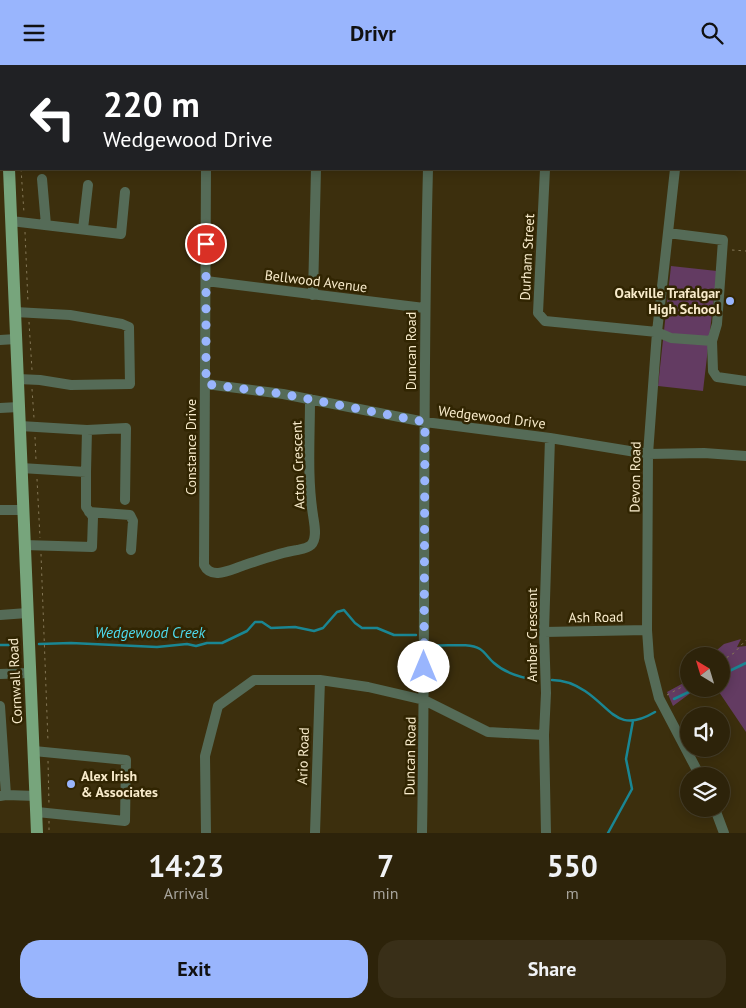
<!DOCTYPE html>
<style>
body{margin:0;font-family:"PT Sans",sans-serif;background:#392f18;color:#f1f3f6;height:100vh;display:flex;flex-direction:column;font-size:19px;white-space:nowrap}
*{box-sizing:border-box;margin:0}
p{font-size:16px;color:#a7a49c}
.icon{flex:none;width:28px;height:28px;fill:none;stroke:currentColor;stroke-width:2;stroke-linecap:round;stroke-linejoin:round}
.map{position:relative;height:768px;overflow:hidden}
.drawer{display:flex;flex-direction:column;background:#2d230a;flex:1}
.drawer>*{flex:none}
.top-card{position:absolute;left:0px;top:0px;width:746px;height:105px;box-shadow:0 2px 12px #0003,0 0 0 1px #48402b;background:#202124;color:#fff;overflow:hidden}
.needle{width:32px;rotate:322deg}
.controls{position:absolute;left:680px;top:582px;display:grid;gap:10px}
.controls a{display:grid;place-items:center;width:50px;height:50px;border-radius:50%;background:#2d230a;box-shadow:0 2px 12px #0003,0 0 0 1px #48402b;font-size:25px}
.pin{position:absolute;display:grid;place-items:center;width:42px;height:42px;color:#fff;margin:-21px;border:2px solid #fff;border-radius:50%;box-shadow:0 1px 5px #0007}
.me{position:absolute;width:55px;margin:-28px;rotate:0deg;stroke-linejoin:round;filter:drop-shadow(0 0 4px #0008)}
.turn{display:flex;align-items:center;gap:18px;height:105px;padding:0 20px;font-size:22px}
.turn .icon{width:65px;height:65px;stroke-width:2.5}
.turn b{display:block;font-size:35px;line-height:42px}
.eta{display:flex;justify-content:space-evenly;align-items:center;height:85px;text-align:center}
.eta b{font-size:30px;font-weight:700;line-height:35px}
.button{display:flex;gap:10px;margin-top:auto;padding:10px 20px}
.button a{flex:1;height:58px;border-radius:20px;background:#99b5fd;color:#111;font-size:20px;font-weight:700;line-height:58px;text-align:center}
.button a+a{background:#392f18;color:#f1f3f6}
header{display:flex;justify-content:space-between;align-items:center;height:65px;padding:0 20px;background:#99b5fd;color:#111;font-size:22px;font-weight:700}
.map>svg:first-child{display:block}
.green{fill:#633b62}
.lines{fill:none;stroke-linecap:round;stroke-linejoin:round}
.stream{stroke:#1a8693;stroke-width:2.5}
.path{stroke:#847756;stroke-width:1;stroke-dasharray:2.5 4;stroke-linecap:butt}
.minor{stroke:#556b57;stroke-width:10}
.major{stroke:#77a57c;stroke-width:12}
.route{stroke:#99b5fd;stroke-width:9;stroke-dasharray:0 16.2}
.poi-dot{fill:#99b5fd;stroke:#312502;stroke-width:2}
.labels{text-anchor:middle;stroke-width:5;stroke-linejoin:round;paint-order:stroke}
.street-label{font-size:14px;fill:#f8ebcb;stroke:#312502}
.poi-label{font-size:14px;font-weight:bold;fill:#f8ebcb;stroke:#312502;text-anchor:end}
.water-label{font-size:15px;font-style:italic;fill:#4edcef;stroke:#312502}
</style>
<header><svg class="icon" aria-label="menu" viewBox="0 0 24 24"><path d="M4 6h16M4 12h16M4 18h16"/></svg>Drivr<svg class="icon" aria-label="search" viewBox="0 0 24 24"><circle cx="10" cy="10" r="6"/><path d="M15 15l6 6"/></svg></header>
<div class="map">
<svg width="746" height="768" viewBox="0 0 746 768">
<rect width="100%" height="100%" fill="#3c2f0d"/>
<path class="green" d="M 671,201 L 717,206 L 703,326 L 658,321 Z
M 741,574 L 737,582 L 746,581 L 746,667 L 717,624 L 721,624 L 721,591 L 696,591 L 694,588 L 717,585 L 724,579 Z
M 689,615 L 689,624 L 696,624 L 673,641 L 667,627 Z"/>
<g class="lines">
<path class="stream" d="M 39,579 L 71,578 L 157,582 L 187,579 L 196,581 L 207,578 L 222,578 L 247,566 L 255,557 L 262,557 L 271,563 L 295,562 L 314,566 L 323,563 L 337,547 L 344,545 L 355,558 L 362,563 L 377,563 L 394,570 L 416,570
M 0,580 L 17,580
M 430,580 C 444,582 468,577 480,584 C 485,587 489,594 494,598 C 505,608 523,613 537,615
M 721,610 L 746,598
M 552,615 C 563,615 576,620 585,626 C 612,644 618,669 655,647
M 674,634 L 695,624
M 608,768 L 632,724 L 626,694 L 633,656"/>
<path class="path" d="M 18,0 L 18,1
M 21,104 L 24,148
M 25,167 L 28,238
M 732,185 L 746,186
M 29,257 L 32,305
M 32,324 L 34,353
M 35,372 L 36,395
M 37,414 L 40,473
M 41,489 L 48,677
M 721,596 L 734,588 L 746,575
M 667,630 L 689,618
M 48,696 L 49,740
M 49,756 L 49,768"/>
<path class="minor" d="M 314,0 L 314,1
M 675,0 L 676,1
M 206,1 L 206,0
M 431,1 L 431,0
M 550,1 L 550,0
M 206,104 L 204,500 C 211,515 230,505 242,501 C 260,495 278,488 297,485 C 302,484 308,483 311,480 C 318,473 314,458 313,450 C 307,412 310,373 310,334
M 545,104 L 538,248 L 545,256 L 657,267 L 671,273 L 712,276
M 675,104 L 657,267 L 648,389 L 647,565 L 649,593 L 659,633 L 700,711
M 42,114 L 46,160
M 11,156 L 121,169 L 125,127
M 83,164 L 88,120
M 668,168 L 723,175 L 717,259 L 712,276 L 713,306 L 717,312 L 746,316
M 206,216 L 424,243
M 313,230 L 316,104
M 15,247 L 70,250 L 122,259 L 129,262 L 130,319 L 71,320 L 40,315 L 18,314
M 0,275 L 16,274
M 206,319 L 283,329 L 425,357 L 550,373 L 648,389 L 704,388 L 746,391
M 0,343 L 19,342
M 20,361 L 87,365 L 86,407 L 21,403
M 87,365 L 126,363 L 125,435
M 0,445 L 23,445
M 89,447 L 130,450 L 133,456 L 131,485
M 24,480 L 92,482 L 93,452 L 86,442 L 86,407
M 0,550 L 27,548
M 544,567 L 647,565
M 0,609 L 30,608
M 0,641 L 6,730 L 0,731
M 34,686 L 126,695 L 125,756 L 37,747
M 6,730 L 36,731
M 715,744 L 724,768
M 206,768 L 205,691 L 218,641 L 254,615 L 320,615 L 368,622 L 424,635 L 488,667 L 544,670
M 315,768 L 320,615
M 422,768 C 426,547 422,325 428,104
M 546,768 L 544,670 L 546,628 L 544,567 L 550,373"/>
<path class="major" d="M 5,0 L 5,1
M 9,104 L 37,768"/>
</g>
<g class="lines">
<path class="route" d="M 206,179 L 206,319 L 283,329 L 425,357 L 424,602"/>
</g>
<g class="poi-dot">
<circle cx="730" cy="236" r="5"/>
<circle cx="71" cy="719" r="5"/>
</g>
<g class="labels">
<g class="street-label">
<text transform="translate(527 192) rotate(-87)" y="5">Durham Street</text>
<text transform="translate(316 216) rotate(7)" y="5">Bellwood Avenue</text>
<text transform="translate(411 286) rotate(-90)" y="5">Duncan Road</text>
<text transform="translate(492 352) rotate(7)" y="5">Wedgewood Drive</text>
<text transform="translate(191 382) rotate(-90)" y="5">Constance Drive</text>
<text transform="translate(298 400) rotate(-92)" y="5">Acton Crescent</text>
<text transform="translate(635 412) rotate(-89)" y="5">Devon Road</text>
<text transform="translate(596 552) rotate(-1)" y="5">Ash Road</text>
<text transform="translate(532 570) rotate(-90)" y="5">Amber Crescent</text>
<text transform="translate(15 616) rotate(-93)" y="5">Cornwall Road</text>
<text transform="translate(303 691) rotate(-88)" y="5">Ario Road</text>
<text transform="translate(410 691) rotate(-89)" y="5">Duncan Road</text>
</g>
<g class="poi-label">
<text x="720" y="233">Oakville Trafalgar<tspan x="720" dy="16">High School</tspan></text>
<text x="81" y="716" text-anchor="start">Alex Irish<tspan x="81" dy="16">&amp; Associates</tspan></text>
</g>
<g class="water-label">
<text x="150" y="573">Wedgewood Creek</text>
</g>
</g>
</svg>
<div class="controls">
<a><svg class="needle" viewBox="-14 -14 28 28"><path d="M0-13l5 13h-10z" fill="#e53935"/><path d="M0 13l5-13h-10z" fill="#a7a49c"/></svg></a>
<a><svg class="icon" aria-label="sound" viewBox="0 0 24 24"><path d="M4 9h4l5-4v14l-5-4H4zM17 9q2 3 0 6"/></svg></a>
<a><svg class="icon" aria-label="layers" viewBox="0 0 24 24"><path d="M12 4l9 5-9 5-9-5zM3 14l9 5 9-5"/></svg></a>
</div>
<div class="pin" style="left:206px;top:179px;background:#d93025"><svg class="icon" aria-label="arrive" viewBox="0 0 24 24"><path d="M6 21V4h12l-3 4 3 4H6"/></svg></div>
<svg class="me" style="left:424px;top:602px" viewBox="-20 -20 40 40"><circle r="19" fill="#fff"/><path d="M0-13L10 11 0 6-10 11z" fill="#99b5fd"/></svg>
<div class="top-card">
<div class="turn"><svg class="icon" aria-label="left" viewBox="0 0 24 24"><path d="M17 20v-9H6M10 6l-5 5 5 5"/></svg><div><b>220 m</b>Wedgewood Drive</div></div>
</div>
</div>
<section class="drawer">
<div class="eta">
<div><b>14:23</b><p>Arrival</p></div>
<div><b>7</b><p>min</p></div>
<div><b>550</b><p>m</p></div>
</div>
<div class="button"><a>Exit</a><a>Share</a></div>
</section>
